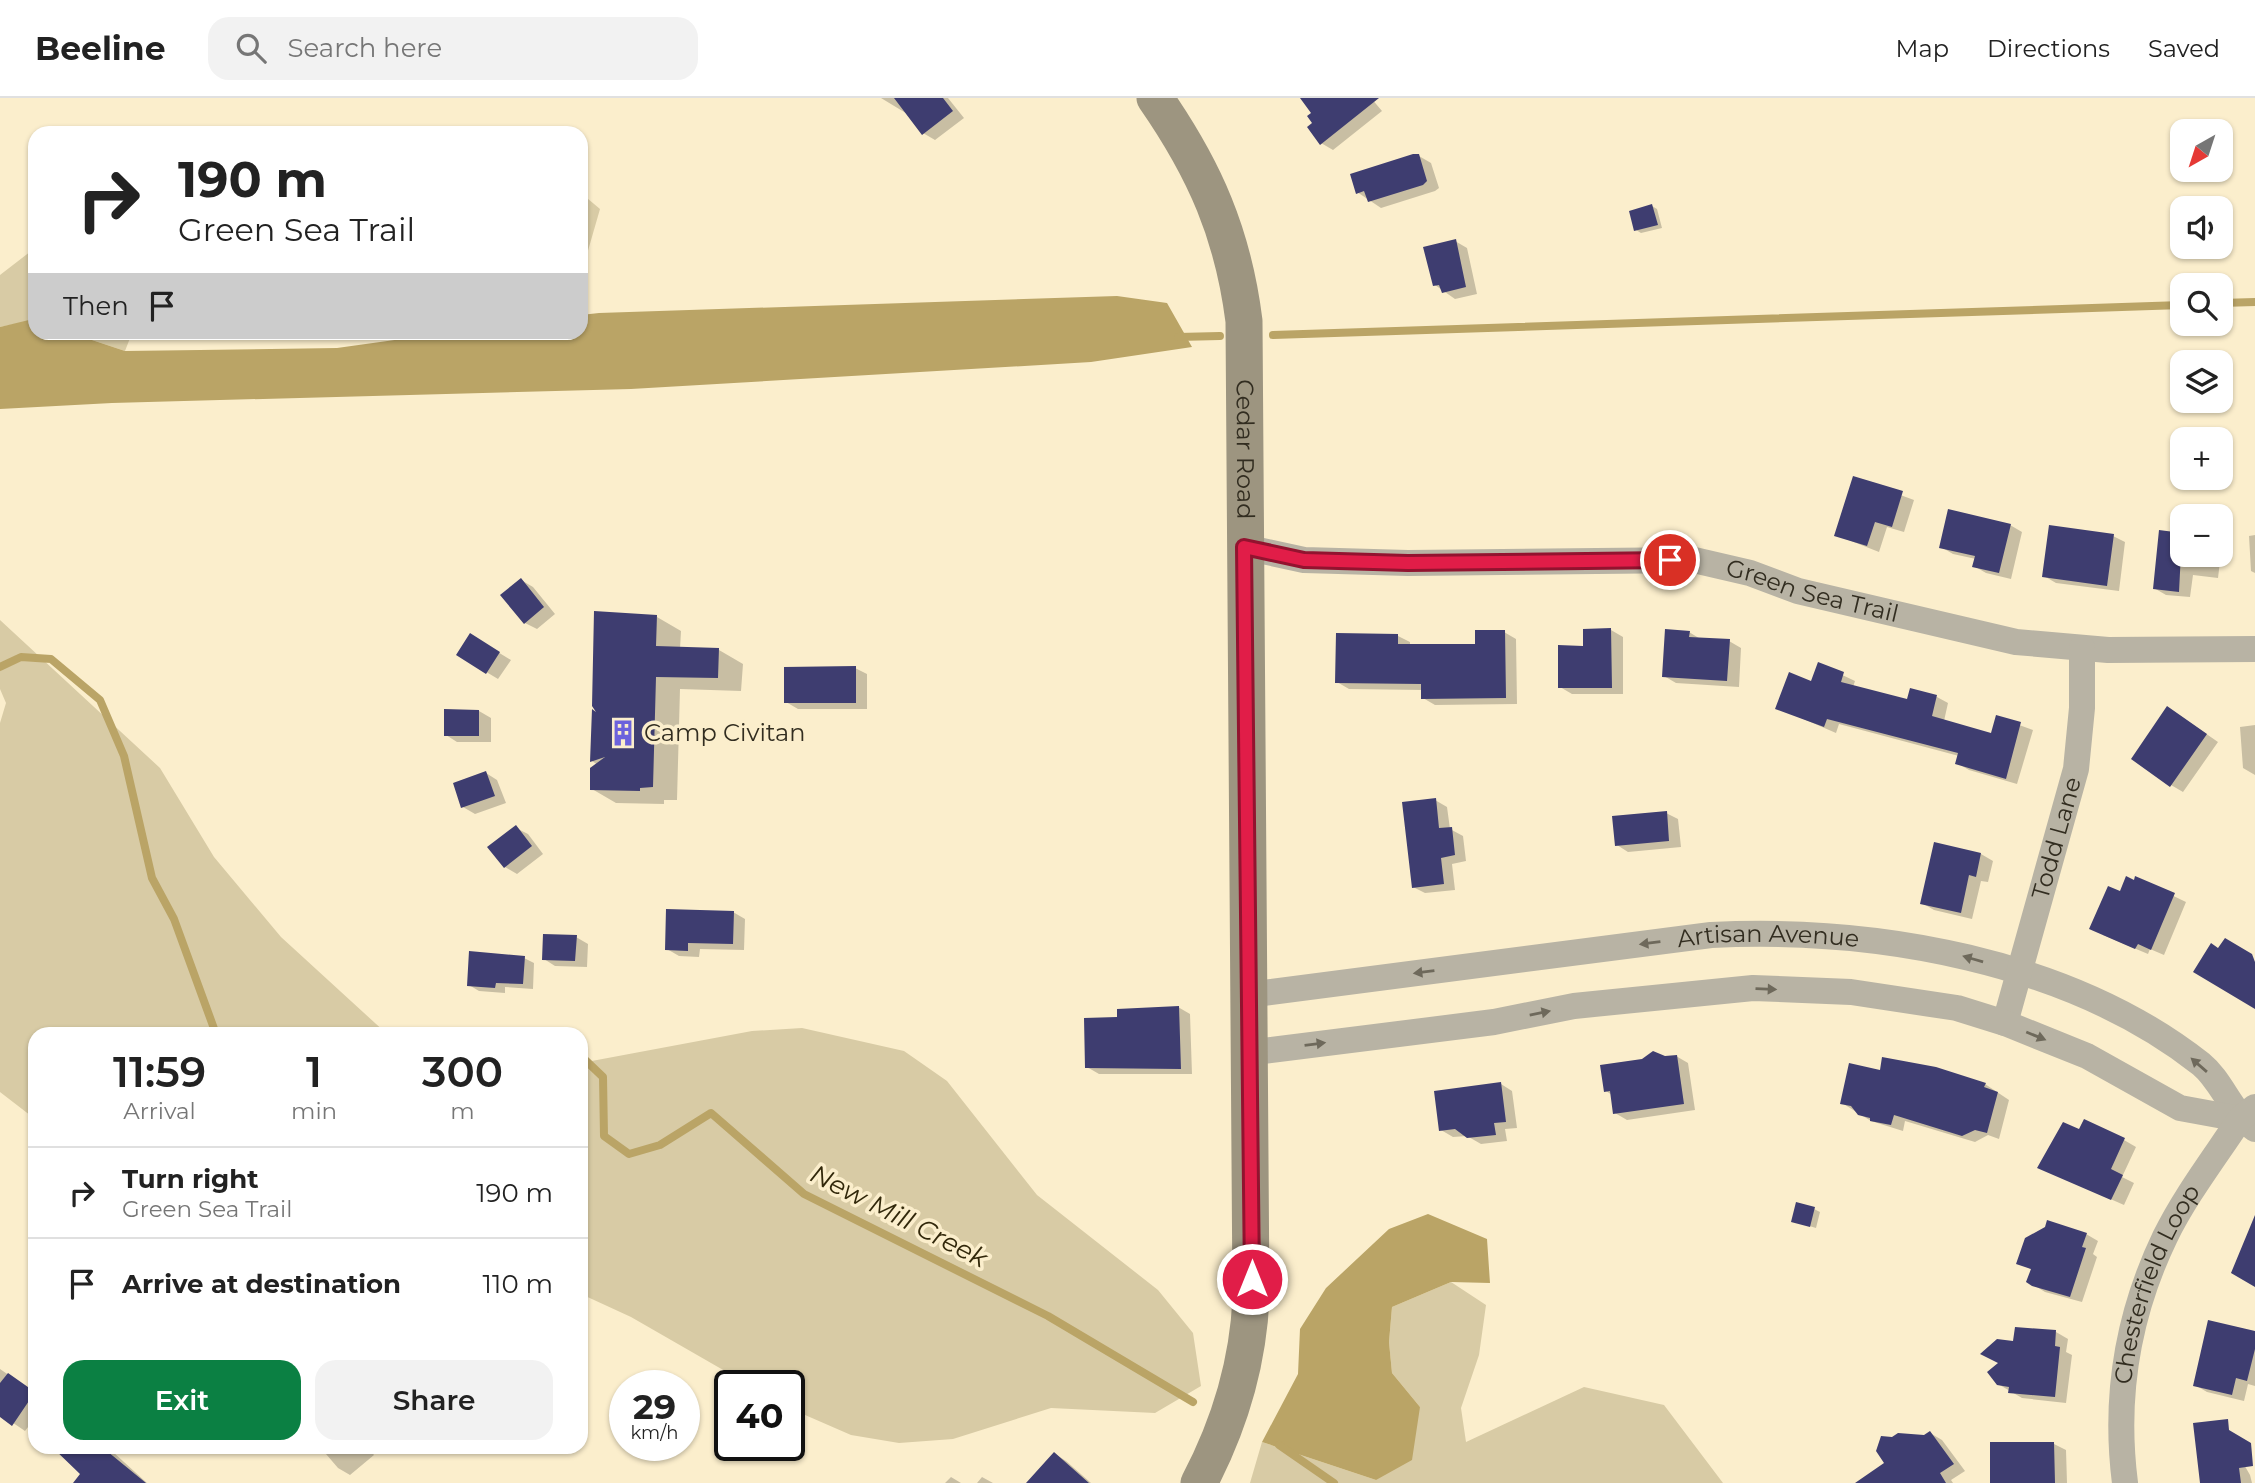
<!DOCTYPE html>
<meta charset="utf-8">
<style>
body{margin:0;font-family:Montserrat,sans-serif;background:#f2f2f2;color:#222;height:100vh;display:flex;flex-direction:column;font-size:26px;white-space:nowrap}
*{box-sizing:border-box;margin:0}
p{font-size:23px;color:#767676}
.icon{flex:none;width:38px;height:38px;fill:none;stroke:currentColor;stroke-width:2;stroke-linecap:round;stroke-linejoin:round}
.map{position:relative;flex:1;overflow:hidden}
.drawer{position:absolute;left:28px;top:929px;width:560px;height:427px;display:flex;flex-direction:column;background:#fff;border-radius:21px;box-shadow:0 2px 5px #0004}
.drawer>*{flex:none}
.guide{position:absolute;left:28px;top:28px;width:560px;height:214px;border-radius:21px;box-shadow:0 2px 5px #0004;background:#fff;color:#222;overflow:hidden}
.needle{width:46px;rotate:219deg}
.buttons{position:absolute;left:2170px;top:21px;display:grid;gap:14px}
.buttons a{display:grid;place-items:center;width:63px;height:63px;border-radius:14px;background:#fff;box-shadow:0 2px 5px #0004;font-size:35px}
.speed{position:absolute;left:609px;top:1272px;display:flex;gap:14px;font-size:35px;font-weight:700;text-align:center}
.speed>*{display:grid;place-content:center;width:91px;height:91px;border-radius:50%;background:#fff;box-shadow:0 2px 5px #0004;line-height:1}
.speed small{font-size:18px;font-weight:400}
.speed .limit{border:4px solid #111;border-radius:10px;background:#fff;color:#111}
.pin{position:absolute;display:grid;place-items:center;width:60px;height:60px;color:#fff;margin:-30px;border:4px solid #fff;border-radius:50%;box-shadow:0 2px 7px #0007}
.me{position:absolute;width:77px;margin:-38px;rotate:0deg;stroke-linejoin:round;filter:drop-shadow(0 0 5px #0008)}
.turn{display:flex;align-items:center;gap:24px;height:147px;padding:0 35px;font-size:32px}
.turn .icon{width:91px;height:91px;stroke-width:2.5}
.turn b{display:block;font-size:49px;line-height:60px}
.then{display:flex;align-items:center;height:66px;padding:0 35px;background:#0003;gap:14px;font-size:26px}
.eta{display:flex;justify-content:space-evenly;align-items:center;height:119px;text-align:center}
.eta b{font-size:42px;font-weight:600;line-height:49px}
.cta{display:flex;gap:14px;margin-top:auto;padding:14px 35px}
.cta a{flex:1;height:80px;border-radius:21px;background:#0b8043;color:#fff;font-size:28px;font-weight:600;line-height:80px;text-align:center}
.cta a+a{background:#f2f2f2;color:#222}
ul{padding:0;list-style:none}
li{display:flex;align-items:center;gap:21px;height:91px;padding:0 35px;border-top:2px solid #e0e0e0}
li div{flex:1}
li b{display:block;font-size:26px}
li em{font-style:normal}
header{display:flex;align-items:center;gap:42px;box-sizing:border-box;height:98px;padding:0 35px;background:#fff;border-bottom:2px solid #e0e0e0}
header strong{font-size:33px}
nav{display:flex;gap:38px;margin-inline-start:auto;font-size:24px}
.search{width:490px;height:63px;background:#f2f2f2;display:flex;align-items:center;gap:18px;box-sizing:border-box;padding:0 24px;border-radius:21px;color:#767676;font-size:26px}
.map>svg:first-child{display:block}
.green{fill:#d8cba5}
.water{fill:#baa466}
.shadow{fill:#0003}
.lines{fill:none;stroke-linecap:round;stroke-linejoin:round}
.stream{stroke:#baa466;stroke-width:8}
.building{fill:#3e3d70}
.street{stroke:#b8b3a4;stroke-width:26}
.secondary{stroke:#9d9580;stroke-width:37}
.oneway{fill:#6e695b}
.route-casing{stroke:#92132f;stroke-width:18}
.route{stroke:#e11d48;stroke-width:12}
.labels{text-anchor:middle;stroke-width:7;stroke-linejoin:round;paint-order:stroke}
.street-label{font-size:24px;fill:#322d20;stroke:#fbeecc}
.poi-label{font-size:24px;fill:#322d20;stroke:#fbeecc;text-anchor:start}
.water-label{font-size:26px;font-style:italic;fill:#32280b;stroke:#fbeecc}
</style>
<header>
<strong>Beeline</strong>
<div class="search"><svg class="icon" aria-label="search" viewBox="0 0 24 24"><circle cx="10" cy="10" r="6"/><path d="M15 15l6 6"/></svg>Search here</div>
<nav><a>Map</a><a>Directions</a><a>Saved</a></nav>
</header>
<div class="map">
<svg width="2255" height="1385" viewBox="0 0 2255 1385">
<rect width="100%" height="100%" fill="#fbeecc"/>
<path class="green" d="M 581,95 L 600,111 L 581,177 Z
M 35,150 L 35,222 L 0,229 L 0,177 Z
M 71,235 L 132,235 L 125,253 Z
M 0,522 L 160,670 L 214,759 L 281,839 L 387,936 L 35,936 L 35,1021 L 0,994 L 0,625 L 6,605 L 0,591 Z
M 802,930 L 904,953 L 947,983 L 1037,1097 L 1158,1192 L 1193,1235 L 1201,1288 L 1155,1315 L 1051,1310 L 953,1341 L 899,1345 L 851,1337 L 789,1310 L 789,1288 L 751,1288 L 631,1219 L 581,1196 L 581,965 L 752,933 Z
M 1451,1184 L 1486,1207 L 1479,1257 L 1461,1310 L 1466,1344 L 1584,1289 L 1664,1307 L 1723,1385 L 1250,1385 L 1262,1344 L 1376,1382 L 1420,1309 L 1392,1275 L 1389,1244 L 1392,1209 Z"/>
<path class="water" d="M 1117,198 L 1167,205 L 1192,249 L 1091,264 L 631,291 L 112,305 L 0,311 L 0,229 L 33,221 L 35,234 L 71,235 L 125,253 L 337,250 L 452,234 L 581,234 L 581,217 L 599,215 Z
M 1428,1116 L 1487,1141 L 1490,1185 L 1451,1184 L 1392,1209 L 1389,1244 L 1392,1275 L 1420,1309 L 1412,1362 L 1376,1382 L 1262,1344 L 1298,1276 L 1300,1231 L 1326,1190 L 1389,1131 Z"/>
<path class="shadow" d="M 881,0 L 948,0 L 964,20 L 935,42 L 923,35 L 909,17 Z
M 1302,0 L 1371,0 L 1382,13 L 1333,52 L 1321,45 L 1314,15 Z
M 1419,58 L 1431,65 L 1439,90 L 1435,93 L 1381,110 L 1357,94 Z
M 1652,108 L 1657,111 L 1662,130 L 1641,135 L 1636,132 Z
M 1455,143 L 1467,150 L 1477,196 L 1455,201 L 1435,187 Z
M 1854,380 L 1914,402 L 1904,434 L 1887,429 L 1879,454 L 1836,437 Z
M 2010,427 L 2022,434 L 2011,481 L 1986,475 L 1974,468 L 1976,461 L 1953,456 L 1941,449 Z
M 2160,434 L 2182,436 L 2182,457 L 2221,457 L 2222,446 L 2218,480 L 2193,477 L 2190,499 L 2166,497 L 2154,490 Z
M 2255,437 L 2255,475 L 2251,473 L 2249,438 Z
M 2113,438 L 2125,444 L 2119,493 L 2056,485 L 2044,478 Z
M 521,482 L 533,489 L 555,516 L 537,531 L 525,525 Z
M 657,519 L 681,533 L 680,551 L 719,552 L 743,566 L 741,593 L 680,591 L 677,702 L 664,702 L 664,706 L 616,705 L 592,691 L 598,667 L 592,663 L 602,619 Z
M 1611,532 L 1623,539 L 1623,596 L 1572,596 L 1560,589 L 1584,550 Z
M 1504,534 L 1516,541 L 1517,606 L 1435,607 L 1423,600 L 1423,592 L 1349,591 L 1337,584 L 1337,537 L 1398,538 L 1410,544 L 1410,548 L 1477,547 Z
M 1689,534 L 1702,542 L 1729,543 L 1741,550 L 1739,589 L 1676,585 L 1664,578 Z
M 470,537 L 511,562 L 498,581 L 458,557 Z
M 1819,566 L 1855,583 L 1853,589 L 1908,603 L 1911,592 L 1937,599 L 1948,605 L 1944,623 L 1992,637 L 1997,619 L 2033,632 L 2017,686 L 1969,672 L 1957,665 L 1959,658 L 1839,626 L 1836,635 L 1778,610 L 1812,585 Z
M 855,570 L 867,576 L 867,611 L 798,611 L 786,604 Z
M 479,613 L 491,620 L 491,644 L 457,644 L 446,637 Z
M 2179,617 L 2218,644 L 2183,694 L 2171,687 Z
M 2255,627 L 2255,677 L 2243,670 L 2240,629 Z
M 486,675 L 497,682 L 506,705 L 475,716 L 463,709 Z
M 1435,702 L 1447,709 L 1450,731 L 1463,738 L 1466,763 L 1452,766 L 1455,792 L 1425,795 L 1413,789 Z
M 1666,715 L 1678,721 L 1681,749 L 1628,754 L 1617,747 Z
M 516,730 L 528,736 L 543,756 L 517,776 L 505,769 Z
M 1935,746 L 1981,756 L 1993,763 L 1988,784 L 1981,783 L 1972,821 L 1934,812 L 1922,805 Z
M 2136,780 L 2186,804 L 2164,857 L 2150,851 L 2148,856 L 2103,837 L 2120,795 Z
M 733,814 L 745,821 L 744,852 L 700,851 L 699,859 L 679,858 L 667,851 Z
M 576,839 L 588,846 L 587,869 L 555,868 L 544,861 Z
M 524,860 L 534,865 L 533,891 L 505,889 L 505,895 L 479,893 L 469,887 Z
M 1178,909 L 1190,916 L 1192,976 L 1099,976 L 1087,969 Z
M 1676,958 L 1688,965 L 1695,1012 L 1627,1022 L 1615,1015 L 1612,997 L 1606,993 L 1664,960 Z
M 1881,974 L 1985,986 L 2009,1002 L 1999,1041 L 1988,1037 L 1975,1044 L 1905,1023 L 1903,1033 L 1871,1023 L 1842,1005 Z
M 1501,986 L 1512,993 L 1517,1030 L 1505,1031 L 1507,1043 L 1481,1046 L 1467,1038 L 1453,1039 L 1441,1032 Z
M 2080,1034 L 2124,1042 L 2136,1049 L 2122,1079 L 2134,1085 L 2124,1107 L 2040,1070 Z
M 1814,1111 L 1820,1114 L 1816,1130 L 1793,1123 Z
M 2086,1136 L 2098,1143 L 2093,1156 L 2097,1159 L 2082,1204 L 2045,1194 L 2032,1186 L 2032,1172 L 2019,1165 Z
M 2056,1234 L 2068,1241 L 2066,1254 L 2072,1257 L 2066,1305 L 2022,1300 L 1998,1286 L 2015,1245 Z
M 2255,1237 L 2255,1288 L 2248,1286 L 2244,1303 L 2207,1294 L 2195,1287 Z
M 0,1271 L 35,1295 L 35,1320 L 25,1333 L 0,1316 Z
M 2224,1332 L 2250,1377 L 2252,1385 L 2201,1385 Z
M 1930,1335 L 1942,1342 L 1965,1373 L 1951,1382 L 1953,1385 L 1889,1385 Z
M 2054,1346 L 2066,1352 L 2067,1385 L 1992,1385 Z
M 57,1349 L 117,1349 L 113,1354 L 147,1385 L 93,1385 Z
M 320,1349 L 368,1349 L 374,1357 L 350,1377 L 338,1370 Z
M 1055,1356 L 1066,1363 L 1091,1385 L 1028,1385 Z
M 951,1379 L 961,1385 L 941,1385 L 945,1385 Z
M 982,1379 L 993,1385 L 977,1385 Z"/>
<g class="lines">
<path class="stream" d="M 2221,205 L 2255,204
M 1273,237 L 2182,207
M 1178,239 L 1220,238
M 0,569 L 21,559 L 51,561 L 100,602 L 124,658 L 152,780 L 174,821 L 216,936
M 581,958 L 603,979 L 604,1038 L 629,1056 L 660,1047 L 711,1015 L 804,1096 L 1048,1218 L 1193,1304
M 1279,1347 L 1334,1385"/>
</g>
<path class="building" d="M 894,0 L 943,0 L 953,13 L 922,37 Z
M 1300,0 L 1379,0 L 1320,47 L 1307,29 L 1312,25 L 1307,18 L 1311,15 Z
M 1413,56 L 1419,56 L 1427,83 L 1423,87 L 1368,104 L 1364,93 L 1356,96 L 1350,76 Z
M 1652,106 L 1658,127 L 1634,133 L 1629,113 Z
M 1456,141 L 1466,189 L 1442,195 L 1439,187 L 1433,188 L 1423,149 Z
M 1853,378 L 1903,393 L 1892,429 L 1875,424 L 1867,448 L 1834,438 Z
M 1948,411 L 2011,426 L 1999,475 L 1972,469 L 1975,458 L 1939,450 Z
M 2049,427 L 2114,436 L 2107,488 L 2042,479 Z
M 2159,432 L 2182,435 L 2179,494 L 2153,491 Z
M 521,480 L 544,509 L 524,526 L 500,497 Z
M 594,513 L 657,517 L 656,548 L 719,550 L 718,580 L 656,579 L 653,689 L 640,690 L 640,693 L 590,692 L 590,670 L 605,659 L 590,664 L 592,611 L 596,614 L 592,608 Z
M 1611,530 L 1612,590 L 1558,590 L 1558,547 L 1583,548 L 1583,531 Z
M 1665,531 L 1690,533 L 1689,539 L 1730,541 L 1727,583 L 1662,579 Z
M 1475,532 L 1505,532 L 1506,600 L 1421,601 L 1421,586 L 1335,585 L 1336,535 L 1398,536 L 1398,546 L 1475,546 Z
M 470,535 L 500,554 L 486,576 L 456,557 Z
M 1818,564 L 1844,574 L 1841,584 L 1907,601 L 1910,590 L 1937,597 L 1932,618 L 1991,635 L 1996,617 L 2021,624 L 2006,681 L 1955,666 L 1958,655 L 1827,621 L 1824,629 L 1775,611 L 1789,574 L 1811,583 Z
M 856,568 L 856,605 L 784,605 L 784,569 Z
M 2167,608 L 2207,636 L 2170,689 L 2131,661 Z
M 444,611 L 479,612 L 479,638 L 444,638 Z
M 486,673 L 495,698 L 461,710 L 453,685 Z
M 1436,700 L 1439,730 L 1452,729 L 1455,757 L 1441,760 L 1444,786 L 1412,790 L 1402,704 Z
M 1667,713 L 1669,743 L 1615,748 L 1612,718 Z
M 516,727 L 532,748 L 504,770 L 487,749 Z
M 1934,744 L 1981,755 L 1976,779 L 1969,777 L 1961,815 L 1920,806 Z
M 2126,778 L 2134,782 L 2135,778 L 2175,795 L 2151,852 L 2138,846 L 2135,851 L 2089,831 L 2108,788 L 2120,793 Z
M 666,811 L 734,813 L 733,846 L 688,845 L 688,853 L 665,852 Z
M 543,836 L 577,837 L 575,863 L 542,862 Z
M 2225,840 L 2252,856 L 2255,864 L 2255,911 L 2193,874 L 2211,845 L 2218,850 Z
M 469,853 L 525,858 L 523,886 L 496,885 L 495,890 L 467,888 Z
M 1179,908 L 1181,971 L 1085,970 L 1084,920 L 1117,919 L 1117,911 Z
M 1653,953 L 1665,958 L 1677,957 L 1684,1006 L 1613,1016 L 1610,993 L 1604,994 L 1600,967 L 1642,961 Z
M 1882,959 L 1936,969 L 1986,985 L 1984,989 L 1998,994 L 1987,1035 L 1975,1032 L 1962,1038 L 1894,1017 L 1891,1027 L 1870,1023 L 1870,1020 L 1858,1017 L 1851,1008 L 1840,1006 L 1849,965 L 1880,972 Z
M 1501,984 L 1506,1024 L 1494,1025 L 1496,1037 L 1467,1040 L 1455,1031 L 1439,1033 L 1434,993 Z
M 2084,1021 L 2125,1040 L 2111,1071 L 2123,1077 L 2111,1102 L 2037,1070 L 2063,1024 L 2079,1031 Z
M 1796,1104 L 1815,1109 L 1810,1129 L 1791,1124 Z
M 2255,1117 L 2255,1189 L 2231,1175 Z
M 2047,1122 L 2087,1135 L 2082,1149 L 2086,1150 L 2070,1199 L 2032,1188 L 2026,1184 L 2031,1171 L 2016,1166 L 2025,1140 L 2045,1129 Z
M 2208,1222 L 2255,1233 L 2255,1251 L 2247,1283 L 2236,1280 L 2232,1297 L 2193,1288 Z
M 2015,1229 L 2056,1232 L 2055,1248 L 2060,1249 L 2055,1299 L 2008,1295 L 2009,1289 L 1997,1287 L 1987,1274 L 1998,1265 L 1980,1256 L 1997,1241 L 2013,1243 Z
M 8,1275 L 35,1294 L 12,1328 L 0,1319 L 0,1285 Z
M 2228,1321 L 2229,1332 L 2251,1345 L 2253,1368 L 2239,1370 L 2241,1385 L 2200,1385 L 2193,1325 Z
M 1930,1333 L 1954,1366 L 1940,1375 L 1946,1385 L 1855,1385 L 1884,1365 L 1876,1353 L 1881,1338 L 1892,1339 L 1898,1335 L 1924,1337 Z
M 1990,1344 L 2054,1344 L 2055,1385 L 1990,1385 Z
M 52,1349 L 102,1349 L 146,1385 L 73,1385 L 80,1376 Z
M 1054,1354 L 1089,1385 L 1026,1385 Z"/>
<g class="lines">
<g class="street">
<path id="s1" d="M 1244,449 L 1304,462 L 1408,465 L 1694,462 L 1750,475 L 1798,493 L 2016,544 L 2108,552 L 2255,551"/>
<path id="s2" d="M 1247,897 L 1711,837 C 1875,829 2069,862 2201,966 C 2223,984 2230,1014 2255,1031"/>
<path id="s3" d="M 2005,925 L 2076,671 L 2082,610 L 2082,550"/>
<path d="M 1247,955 L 1494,924 L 1574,908 L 1753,890 L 1851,894 L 1957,910 L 2005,925 L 2087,958 L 2180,1010 L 2240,1021"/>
<path id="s4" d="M 2125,1385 C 2114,1299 2127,1218 2165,1139 C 2185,1098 2215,1059 2240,1021 L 2255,1009"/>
</g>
<path class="secondary" id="s5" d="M 1155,0 C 1205,72 1233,136 1244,223 L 1251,1200 C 1248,1267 1230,1326 1199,1385"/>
</g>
<defs><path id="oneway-solid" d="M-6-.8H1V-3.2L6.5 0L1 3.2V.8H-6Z" transform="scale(1.75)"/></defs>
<g class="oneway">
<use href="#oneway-solid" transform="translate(1650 845) rotate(173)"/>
<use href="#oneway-solid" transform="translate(1973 861) rotate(-164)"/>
<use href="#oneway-solid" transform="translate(1424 874) rotate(173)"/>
<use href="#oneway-solid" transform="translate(1766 891) rotate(2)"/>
<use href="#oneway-solid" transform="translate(1540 915) rotate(-11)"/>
<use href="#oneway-solid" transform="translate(2036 938) rotate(22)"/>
<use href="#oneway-solid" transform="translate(1315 946) rotate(-7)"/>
<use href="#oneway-solid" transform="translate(2199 967) rotate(-139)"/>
</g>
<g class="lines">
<g class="route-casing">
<path id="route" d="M 1252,1181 L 1244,449 L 1304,462 L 1408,465 L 1670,462"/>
</g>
<use href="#route" class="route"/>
</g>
<defs>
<g id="building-bare" transform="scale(2.1)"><path d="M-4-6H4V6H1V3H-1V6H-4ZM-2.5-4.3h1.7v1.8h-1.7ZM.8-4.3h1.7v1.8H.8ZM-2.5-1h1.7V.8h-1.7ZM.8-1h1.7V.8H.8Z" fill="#6c62dc" stroke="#fbeecc" stroke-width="2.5" paint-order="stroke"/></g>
</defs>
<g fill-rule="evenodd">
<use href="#building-bare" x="623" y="635"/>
</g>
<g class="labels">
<g class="street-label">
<text dy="8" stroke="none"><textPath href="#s5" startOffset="371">Cedar Road</textPath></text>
<text dy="8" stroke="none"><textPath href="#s1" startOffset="574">Green Sea Trail</textPath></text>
<text dy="8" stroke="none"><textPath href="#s3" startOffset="192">Todd Lane</textPath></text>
<text dy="8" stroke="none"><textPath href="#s2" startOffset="525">Artisan Avenue</textPath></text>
<text dy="8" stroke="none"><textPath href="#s4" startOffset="205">Chesterfield Loop</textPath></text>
</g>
<g class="poi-label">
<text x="644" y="643">Camp Civitan</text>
</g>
<g class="water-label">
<text transform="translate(899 1118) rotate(27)" y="9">New Mill Creek</text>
</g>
</g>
</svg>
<div class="buttons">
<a><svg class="needle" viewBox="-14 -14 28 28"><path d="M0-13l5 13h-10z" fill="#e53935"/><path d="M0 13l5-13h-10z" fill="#767676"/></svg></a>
<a><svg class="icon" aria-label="sound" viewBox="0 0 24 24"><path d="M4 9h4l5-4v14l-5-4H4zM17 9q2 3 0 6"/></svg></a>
<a><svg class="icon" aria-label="search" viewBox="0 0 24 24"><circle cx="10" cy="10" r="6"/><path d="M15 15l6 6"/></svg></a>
<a><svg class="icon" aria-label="layers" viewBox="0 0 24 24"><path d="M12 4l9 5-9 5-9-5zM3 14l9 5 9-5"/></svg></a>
<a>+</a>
<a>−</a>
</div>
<div class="speed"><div>29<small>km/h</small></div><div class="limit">40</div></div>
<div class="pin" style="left:1670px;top:462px;background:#d93025"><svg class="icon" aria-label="arrive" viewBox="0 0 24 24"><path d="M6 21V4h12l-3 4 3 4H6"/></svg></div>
<svg class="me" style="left:1252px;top:1181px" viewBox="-20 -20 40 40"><circle r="17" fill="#e11d48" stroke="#fff" stroke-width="3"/><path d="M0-11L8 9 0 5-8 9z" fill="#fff"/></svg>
<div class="guide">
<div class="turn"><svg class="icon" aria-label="right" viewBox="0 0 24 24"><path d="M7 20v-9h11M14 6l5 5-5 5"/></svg><div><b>190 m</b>Green Sea Trail</div></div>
<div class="then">Then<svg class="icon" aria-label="arrive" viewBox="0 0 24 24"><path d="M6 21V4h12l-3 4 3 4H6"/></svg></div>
</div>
<section class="drawer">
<div class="eta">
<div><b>11:59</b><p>Arrival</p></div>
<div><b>1</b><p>min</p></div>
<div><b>300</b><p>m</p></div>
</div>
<ul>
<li><svg class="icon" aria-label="right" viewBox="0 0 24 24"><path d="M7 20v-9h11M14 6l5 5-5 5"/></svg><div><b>Turn right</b><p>Green Sea Trail</p></div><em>190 m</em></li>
<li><svg class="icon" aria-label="arrive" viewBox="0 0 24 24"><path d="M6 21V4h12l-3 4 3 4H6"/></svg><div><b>Arrive at destination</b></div><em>110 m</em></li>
</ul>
<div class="cta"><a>Exit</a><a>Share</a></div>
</section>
</div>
